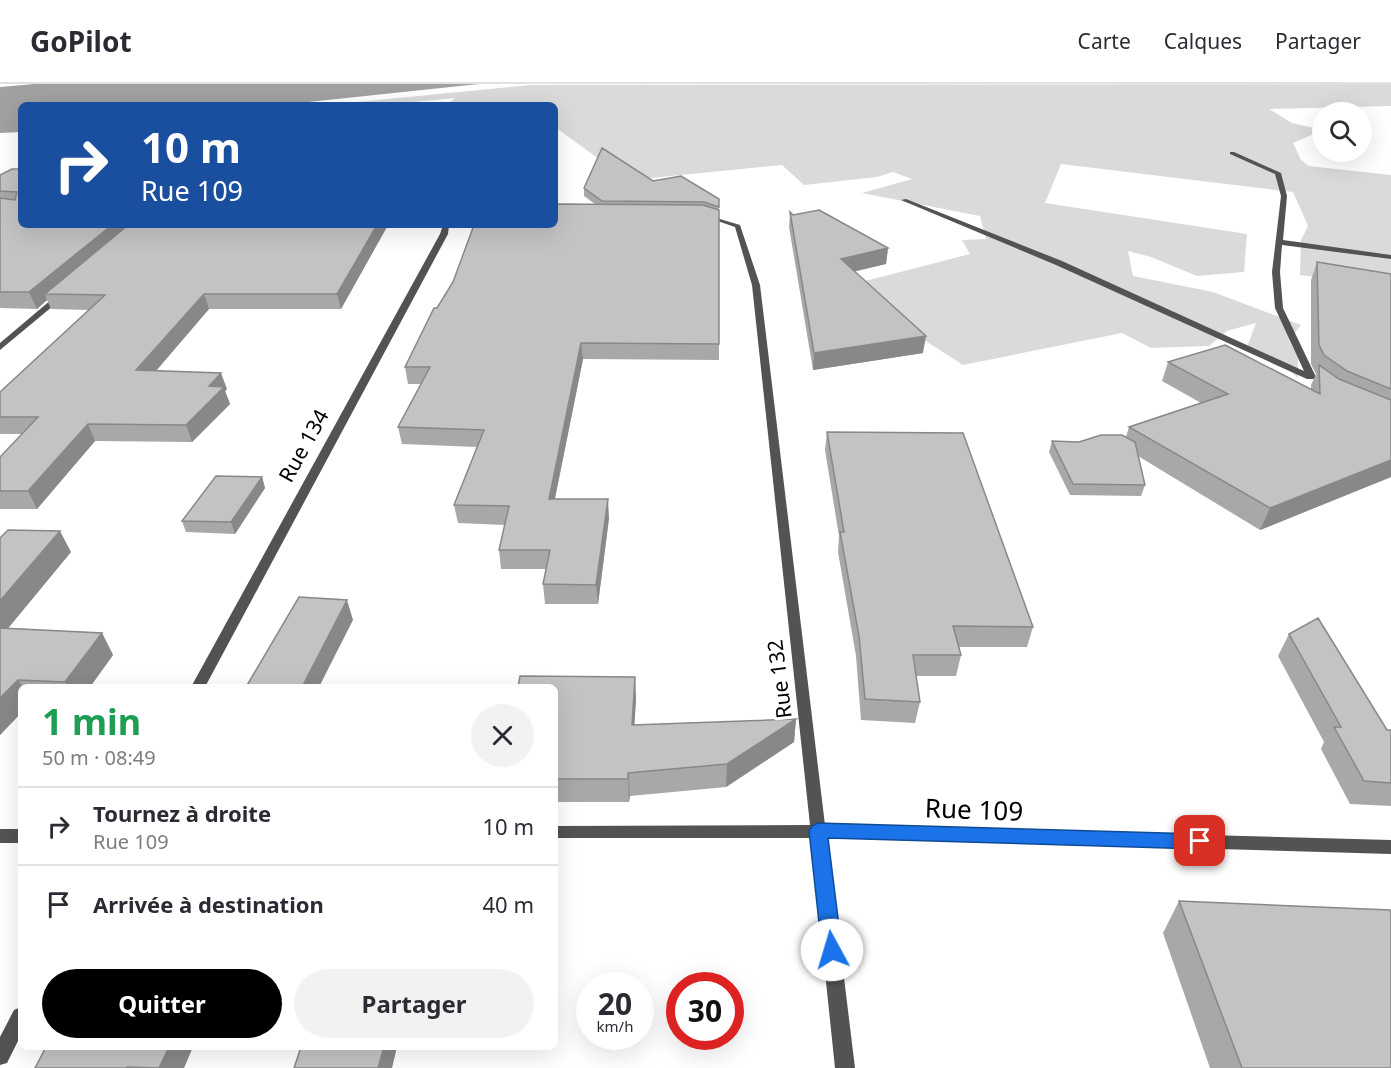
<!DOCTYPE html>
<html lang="fr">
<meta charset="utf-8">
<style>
body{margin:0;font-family:"Noto Sans",sans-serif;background:#f2f2f3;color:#2b2b33;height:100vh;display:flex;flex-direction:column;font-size:22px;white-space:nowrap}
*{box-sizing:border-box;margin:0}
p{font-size:20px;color:#7c7c81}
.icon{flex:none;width:33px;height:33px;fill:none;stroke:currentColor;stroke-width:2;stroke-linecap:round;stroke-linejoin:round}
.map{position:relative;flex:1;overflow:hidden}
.side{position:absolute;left:18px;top:600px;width:540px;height:366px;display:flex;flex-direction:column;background:#fff;border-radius:9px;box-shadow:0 6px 24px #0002}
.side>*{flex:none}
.top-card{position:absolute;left:18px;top:18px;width:540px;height:126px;border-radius:9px;box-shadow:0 6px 24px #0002;background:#1a4fa0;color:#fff;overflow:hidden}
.buttons{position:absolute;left:1312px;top:18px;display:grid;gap:12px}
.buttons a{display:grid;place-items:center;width:60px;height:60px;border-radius:50%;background:#fff;box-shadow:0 6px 24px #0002;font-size:30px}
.speed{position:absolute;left:576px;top:888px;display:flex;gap:12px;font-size:30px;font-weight:700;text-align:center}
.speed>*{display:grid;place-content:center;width:78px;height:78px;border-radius:50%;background:#fff;box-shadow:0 6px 24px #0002;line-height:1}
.speed small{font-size:15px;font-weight:400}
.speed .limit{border:9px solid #d22;background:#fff;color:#111}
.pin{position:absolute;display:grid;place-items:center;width:51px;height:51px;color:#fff;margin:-26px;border-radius:12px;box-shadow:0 3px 9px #0006}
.me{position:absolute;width:66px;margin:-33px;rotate:354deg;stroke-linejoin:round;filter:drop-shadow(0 0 4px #0008)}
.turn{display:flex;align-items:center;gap:21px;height:126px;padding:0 24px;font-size:27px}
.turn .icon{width:78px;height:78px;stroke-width:2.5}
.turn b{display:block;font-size:42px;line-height:51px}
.round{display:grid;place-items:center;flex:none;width:63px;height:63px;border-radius:32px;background:#f2f2f3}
.head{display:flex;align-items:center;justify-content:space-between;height:102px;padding:0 24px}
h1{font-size:36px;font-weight:700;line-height:45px;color:#1e9e55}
.button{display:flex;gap:12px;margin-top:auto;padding:12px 24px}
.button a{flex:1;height:69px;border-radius:36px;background:#000;color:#fff;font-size:24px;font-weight:700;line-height:69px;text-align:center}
.button a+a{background:#f2f2f3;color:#2b2b33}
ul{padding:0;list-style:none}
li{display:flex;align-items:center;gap:18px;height:78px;padding:0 24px;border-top:2px solid #e1e1e2}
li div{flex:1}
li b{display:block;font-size:22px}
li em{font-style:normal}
header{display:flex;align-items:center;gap:36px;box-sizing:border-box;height:84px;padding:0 30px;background:#fff;border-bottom:2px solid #e1e1e2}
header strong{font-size:28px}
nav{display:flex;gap:33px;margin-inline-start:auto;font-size:21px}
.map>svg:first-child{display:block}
.green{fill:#dadada}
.water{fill:#a1a1a1}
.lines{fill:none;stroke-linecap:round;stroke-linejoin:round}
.minor{fill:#535353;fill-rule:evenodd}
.wall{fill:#a8a8a8}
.shaded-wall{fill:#888}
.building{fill:#c3c3c3;stroke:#888;stroke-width:1.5}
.route{fill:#1a73e8;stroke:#114b97;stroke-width:1.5}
.labels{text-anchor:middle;stroke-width:6;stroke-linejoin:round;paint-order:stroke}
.street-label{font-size:21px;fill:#000;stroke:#fff}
.near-street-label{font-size:26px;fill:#000;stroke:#fff}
</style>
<header>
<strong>GoPilot</strong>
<nav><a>Carte</a><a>Calques</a><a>Partager</a></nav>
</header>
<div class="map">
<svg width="1391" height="984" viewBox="0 0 1391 984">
<rect width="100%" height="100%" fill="#fff"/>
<path class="green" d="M 1391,0 L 1391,22 L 1269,25 L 1292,39 L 1323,46 L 1323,54 L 1311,51 L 1293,59 L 1301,76 L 1309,82 L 1391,91 L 1391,203 L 1300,191 L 1301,156 L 1308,142 L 1293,108 L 1061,80 L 1045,119 L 1247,150 L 1244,188 L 1197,192 L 1151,173 L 1128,167 L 1133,192 L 1213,208 L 1301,241 L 1289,256 L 1298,273 L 1298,294 L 1277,275 L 1247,263 L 1256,239 L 1227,247 L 1209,262 L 1151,264 L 1122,249 L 963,281 L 842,203 L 970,170 L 962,156 L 986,155 L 980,132 L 862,109 L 912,95 L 893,88 L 877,93 L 804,101 L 782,81 L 651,94 L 625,94 L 555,43 L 555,21 L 447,21 L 455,14 L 383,21 L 326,21 L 530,1 Z"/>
<path class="water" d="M 34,0 L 479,0 L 280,21 L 21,21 L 21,48 L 0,49 L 0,3 Z"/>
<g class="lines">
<path class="minor" d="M 1230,68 L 1234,68 L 1281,89 L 1287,112 L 1283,156 L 1391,171 L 1391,175 L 1282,161 L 1280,188 L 1283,224 L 1316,293 L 1314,295 L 1307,295 L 1056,181 L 901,116 L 906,115 L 1062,177 L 1304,287 L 1275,224 L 1272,188 L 1281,112 L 1275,90 L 1230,70 Z
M 703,130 L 740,141 L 760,201 L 825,741 L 1391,756 L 1391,770 L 827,754 L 855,984 L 835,984 L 811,754 L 555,754 L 555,742 L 810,741 L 752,201 L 735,143 L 703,132 Z
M 443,141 L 449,141 L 448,150 L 205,603 L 191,603 L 440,150 Z
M 58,210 L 65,212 L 0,266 L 0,259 Z
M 0,745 L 21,745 L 21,759 L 0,759 Z
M 21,923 L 21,951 L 7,979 L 0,981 L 0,953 L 14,926 Z"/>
</g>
<path class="wall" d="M 21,85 L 21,141 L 388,141 L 341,225 L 209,225 L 156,287 L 227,305 L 225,307 L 230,320 L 192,358 L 95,357 L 37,425 L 0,425 L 0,373 L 22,350 L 0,350 L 0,308 L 89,226 L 51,225 L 47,216 L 37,225 L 0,224 L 0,91 Z
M 653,97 L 719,115 L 719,276 L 583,275 L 555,415 L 609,434 L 598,520 L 545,520 L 543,500 L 546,485 L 501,485 L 499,466 L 505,441 L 458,439 L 454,421 L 477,363 L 402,360 L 398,343 L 421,300 L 408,300 L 405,283 L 437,224 L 595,120 L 584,112 L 584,104 Z
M 790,128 L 793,131 L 888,164 L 886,180 L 854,187 L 923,269 L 813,286 L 789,143 Z
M 1317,178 L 1391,190 L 1391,393 L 1260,446 L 1138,372 L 1145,401 L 1141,412 L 1070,411 L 1049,368 L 1052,357 L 1079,358 L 1126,353 L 1129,343 L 1201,319 L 1162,297 L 1168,278 L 1311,305 L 1311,301 L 1316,290 L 1311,280 L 1311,196 Z
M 827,348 L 1033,543 L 1027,563 L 959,563 L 961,571 L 956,592 L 916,592 L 920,618 L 915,639 L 861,636 L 856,572 L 838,468 L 839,452 L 825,366 Z
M 262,393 L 265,404 L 235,450 L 186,448 L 182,437 Z
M 0,454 L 71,468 L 8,544 L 102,549 L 113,571 L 90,603 L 21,603 L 21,629 L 0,651 Z
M 1289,550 L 1387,646 L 1391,646 L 1391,722 L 1350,720 L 1321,665 L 1324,658 L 1278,572 Z
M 635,593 L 636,616 L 634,641 L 796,635 L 794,658 L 726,703 L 630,712 L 629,718 L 555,718 L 555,603 Z
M 1179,817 L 1391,984 L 1210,984 L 1163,849 Z"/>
<path class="shaded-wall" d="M 112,141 L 134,141 L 45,210 L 47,216 L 37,225 L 29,208 Z
M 377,141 L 388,141 L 341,225 L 337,210 Z
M 888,164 L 886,180 L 840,191 L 841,175 Z
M 204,210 L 209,225 L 142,303 L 136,286 Z
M 926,252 L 923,269 L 813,286 L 814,269 Z
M 581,259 L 583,275 L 551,433 L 549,415 Z
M 221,289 L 227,305 L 225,307 L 230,320 L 192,358 L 186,341 L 209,302 Z
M 88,340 L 95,357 L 37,425 L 28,407 Z
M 1391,376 L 1391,393 L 1260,446 L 1270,424 Z
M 262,393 L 265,404 L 235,450 L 231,438 Z
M 608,415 L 609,434 L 598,520 L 596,501 Z
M 60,447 L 71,468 L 5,548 L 0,560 L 0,517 Z
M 347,516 L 353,536 L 319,603 L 302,603 Z
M 102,549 L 113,571 L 90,603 L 68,603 L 65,598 Z
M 635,593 L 636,616 L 633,664 L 632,641 Z
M 18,596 L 23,603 L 21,603 L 21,629 L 0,651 L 0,614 Z
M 796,635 L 794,658 L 726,703 L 727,680 Z
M 628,689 L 630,712 L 629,718 L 628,695 Z
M 169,963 L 193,963 L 184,984 L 159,984 Z
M 384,963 L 397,963 L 392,984 L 378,984 Z"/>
<path class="building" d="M 602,64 L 653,97 L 681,92 L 719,115 L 719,123 L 704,118 L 602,117 L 584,104 Z
M 12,85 L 21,85 L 21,141 L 112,141 L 29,208 L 0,208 L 0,114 L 15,116 L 17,108 L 0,107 L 0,91 Z
M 555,120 L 703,121 L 719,126 L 719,260 L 581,259 L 549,415 L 608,415 L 596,501 L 543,500 L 550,466 L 499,466 L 509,422 L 454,421 L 484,346 L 398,343 L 430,283 L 405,283 L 434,224 L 437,224 L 453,198 L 474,141 L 555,141 Z
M 819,126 L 888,164 L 841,175 L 926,252 L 814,269 L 790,128 L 793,131 Z
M 128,141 L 377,141 L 337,210 L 204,210 L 136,286 L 221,289 L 209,302 L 224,303 L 186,341 L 88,340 L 28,407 L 0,407 L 0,373 L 38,333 L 0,333 L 0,308 L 105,211 L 45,210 Z
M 1317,178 L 1391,190 L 1391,305 L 1347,287 L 1324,271 L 1319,261 Z
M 1225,261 L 1320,310 L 1319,281 L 1339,295 L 1391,316 L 1391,376 L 1270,424 L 1129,343 L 1228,310 L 1168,278 Z
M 827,348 L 963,349 L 1033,543 L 953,542 L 961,571 L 913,571 L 920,618 L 865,615 L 859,552 L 840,448 L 844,448 Z
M 1101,351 L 1122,351 L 1135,358 L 1145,401 L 1073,400 L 1052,357 L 1079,358 Z
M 216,392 L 262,393 L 231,438 L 182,437 Z
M 8,446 L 60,447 L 0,517 L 0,454 Z
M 299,513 L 347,516 L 302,603 L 246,603 Z
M 1318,534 L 1387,646 L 1391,646 L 1391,699 L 1364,697 L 1334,643 L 1341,643 L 1289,550 Z
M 0,544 L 102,549 L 65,598 L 18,596 L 0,614 Z
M 520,592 L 635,593 L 632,641 L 796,635 L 727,680 L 628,689 L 628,695 L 555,695 L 555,603 L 518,603 Z
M 1179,817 L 1390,826 L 1391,828 L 1391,984 L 1242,984 Z
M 46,963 L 169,963 L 159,984 L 127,983 L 126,984 L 35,984 Z
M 301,963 L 384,963 L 378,984 L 294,984 Z"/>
<path class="route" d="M 818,739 L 1200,750 L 1207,752 L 1209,757 L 1207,763 L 1200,765 L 828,754 L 842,866 L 839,872 L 832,875 L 825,872 L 822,866 L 809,747 L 812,742 Z"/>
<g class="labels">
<g class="street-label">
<text transform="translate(304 362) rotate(-61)" y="7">Rue 134</text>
<text transform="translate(780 595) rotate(-97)" y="7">Rue 132</text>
</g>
<g class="near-street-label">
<text transform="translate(974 726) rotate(2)" y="9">Rue 109</text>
</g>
</g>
</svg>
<div class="buttons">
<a><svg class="icon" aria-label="search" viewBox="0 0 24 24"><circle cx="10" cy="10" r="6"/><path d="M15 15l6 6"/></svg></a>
</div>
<div class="speed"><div>20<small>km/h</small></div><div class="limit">30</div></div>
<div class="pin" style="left:1200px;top:757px;background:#d93025"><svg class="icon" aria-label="arrive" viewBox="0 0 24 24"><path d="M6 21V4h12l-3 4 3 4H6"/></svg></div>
<svg class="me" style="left:832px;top:866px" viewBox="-20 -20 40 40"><circle r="19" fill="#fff"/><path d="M0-13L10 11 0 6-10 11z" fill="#1a73e8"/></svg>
<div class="top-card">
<div class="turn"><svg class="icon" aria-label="right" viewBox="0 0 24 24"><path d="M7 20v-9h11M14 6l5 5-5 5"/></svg><div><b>10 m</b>Rue 109</div></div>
</div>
<section class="side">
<div class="head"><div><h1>1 min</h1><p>50 m · 08:49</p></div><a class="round"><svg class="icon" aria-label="close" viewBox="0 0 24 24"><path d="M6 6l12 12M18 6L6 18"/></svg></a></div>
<ul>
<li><svg class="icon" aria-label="right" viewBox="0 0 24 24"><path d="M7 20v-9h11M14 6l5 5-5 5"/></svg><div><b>Tournez à droite</b><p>Rue 109</p></div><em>10 m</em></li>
<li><svg class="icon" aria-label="arrive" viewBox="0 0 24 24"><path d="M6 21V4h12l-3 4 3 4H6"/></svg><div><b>Arrivée à destination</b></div><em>40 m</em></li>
</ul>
<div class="button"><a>Quitter</a><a>Partager</a></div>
</section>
</div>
